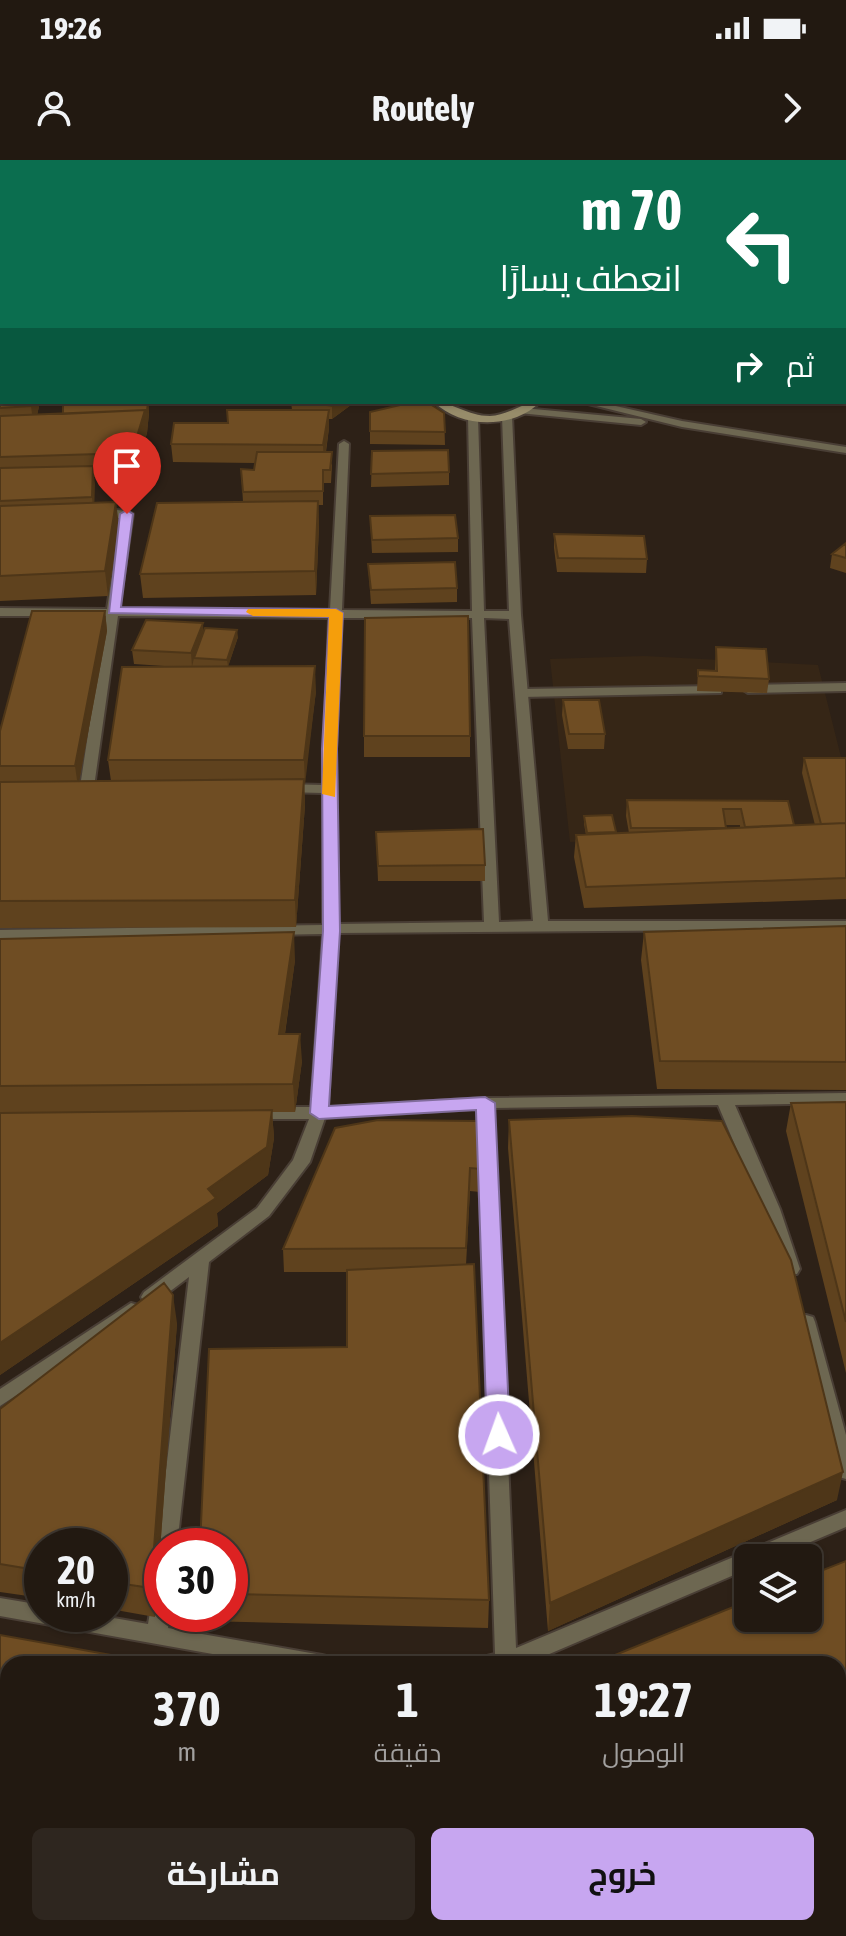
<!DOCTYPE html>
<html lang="ar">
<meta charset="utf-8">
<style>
body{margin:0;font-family:"Asap Condensed",Cairo,sans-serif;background:#2e261f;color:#f1f3f6;direction:rtl;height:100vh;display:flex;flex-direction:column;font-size:30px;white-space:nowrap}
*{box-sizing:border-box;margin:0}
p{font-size:26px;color:#a2a09f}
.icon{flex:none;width:44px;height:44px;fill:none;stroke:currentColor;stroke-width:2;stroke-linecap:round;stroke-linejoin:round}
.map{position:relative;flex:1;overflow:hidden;direction:ltr}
.details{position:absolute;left:0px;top:1496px;width:846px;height:280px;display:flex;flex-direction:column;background:#221911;border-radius:24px 24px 0 0;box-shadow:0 2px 6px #0004,0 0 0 2px #3f3831;direction:rtl}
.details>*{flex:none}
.top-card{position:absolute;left:0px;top:0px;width:846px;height:244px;box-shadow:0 2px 6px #0004,0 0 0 2px #3f3831;direction:rtl;background:#0b6e4f;color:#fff;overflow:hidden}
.tools{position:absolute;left:734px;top:1384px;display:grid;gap:16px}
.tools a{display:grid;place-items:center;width:88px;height:88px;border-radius:12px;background:#221911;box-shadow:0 2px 6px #0004,0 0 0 2px #3f3831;font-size:40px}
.speed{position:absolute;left:24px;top:1368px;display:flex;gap:16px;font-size:40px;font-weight:700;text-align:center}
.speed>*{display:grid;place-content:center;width:104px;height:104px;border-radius:50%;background:#221911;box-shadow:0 2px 6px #0004,0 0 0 2px #3f3831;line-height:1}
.speed small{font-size:20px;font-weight:400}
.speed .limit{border:12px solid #d22;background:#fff;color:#111}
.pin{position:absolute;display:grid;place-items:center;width:68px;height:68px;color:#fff;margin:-82px -34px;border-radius:50% 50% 50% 0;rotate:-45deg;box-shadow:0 0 8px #0007}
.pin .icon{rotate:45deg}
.me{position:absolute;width:88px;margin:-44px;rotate:358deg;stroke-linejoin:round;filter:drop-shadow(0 0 6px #0008)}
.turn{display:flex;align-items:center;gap:28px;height:168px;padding:0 32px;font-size:36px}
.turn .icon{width:104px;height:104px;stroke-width:2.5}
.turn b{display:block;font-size:56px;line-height:68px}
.then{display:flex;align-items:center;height:76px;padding:0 32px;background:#0003;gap:16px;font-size:30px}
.eta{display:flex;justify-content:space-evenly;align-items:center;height:136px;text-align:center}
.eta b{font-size:48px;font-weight:700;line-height:56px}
.button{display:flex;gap:16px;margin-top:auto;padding:16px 32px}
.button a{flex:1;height:92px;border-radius:12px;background:#c7a6f0;color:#111;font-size:32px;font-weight:700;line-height:92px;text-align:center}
.button a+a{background:#2e261f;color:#f1f3f6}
.status{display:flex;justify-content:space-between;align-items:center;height:56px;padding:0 40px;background:#221911;direction:ltr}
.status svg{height:22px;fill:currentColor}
header{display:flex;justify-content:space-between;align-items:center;height:104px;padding:0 32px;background:#221911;font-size:36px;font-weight:700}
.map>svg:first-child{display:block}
.built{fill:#362616}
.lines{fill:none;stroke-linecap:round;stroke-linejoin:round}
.lane-casing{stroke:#493e35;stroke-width:4}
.street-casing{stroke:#493e35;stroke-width:4}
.secondary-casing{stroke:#493e35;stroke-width:4}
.lane{fill:#6d6751;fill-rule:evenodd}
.street{fill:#6d6751;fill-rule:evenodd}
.secondary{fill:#978c6a;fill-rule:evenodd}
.wall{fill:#5f421e;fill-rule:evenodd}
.shaded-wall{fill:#4e3618}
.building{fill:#6f4d23;stroke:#4e3618;stroke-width:2}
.route{fill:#c7a6f0;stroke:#816c9c;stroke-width:2}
.slow{fill:#f59e0b}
</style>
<div class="status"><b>19:26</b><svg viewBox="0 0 49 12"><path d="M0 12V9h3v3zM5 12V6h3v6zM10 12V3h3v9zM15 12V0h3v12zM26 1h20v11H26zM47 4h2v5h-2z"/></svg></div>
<header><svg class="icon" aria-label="forward" viewBox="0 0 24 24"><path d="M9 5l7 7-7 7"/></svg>Routely<svg class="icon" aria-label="person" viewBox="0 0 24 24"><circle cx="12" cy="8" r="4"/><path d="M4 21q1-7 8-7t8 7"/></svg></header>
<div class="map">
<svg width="846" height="1776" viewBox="0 0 846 1776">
<rect width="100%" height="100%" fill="#2d2117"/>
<path class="built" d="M 644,496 L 818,505 L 841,597 L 846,598 L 846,676 L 570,682 L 550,499 Z"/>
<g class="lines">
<g class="lane-casing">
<path id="lane" d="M 846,523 L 846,531 L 748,533 L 742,529 L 748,525 Z
M 716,526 L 721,527 L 721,533 L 522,537 L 516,533 L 522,529 Z"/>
</g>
<g class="street-casing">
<path id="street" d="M 580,242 L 598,242 L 682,261 L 846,287 L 846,293 L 682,267 Z
M 523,248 L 641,259 L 646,262 L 641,265 L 519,253 L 519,249 Z
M 473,254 L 478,257 L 484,451 L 509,451 L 502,256 L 507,253 L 512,256 L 521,455 L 548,761 L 846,761 L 846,769 L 338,773 L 328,947 L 485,938 L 846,933 L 846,943 L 735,945 L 780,1049 L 800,1109 L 797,1114 L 785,1114 L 782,1109 L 762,1049 L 718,945 L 493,948 L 516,1488 L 846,1350 L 846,1367 L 773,1398 L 748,1398 L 748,1409 L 526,1504 L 480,1504 L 483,1497 L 495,1494 L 477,949 L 325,958 L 310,1002 L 269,1056 L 209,1102 L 177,1386 L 162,1386 L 162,1393 L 160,1392 L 157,1386 L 189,1117 L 156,1142 L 144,1142 L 141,1137 L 144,1132 L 257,1048 L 293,1000 L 309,959 L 252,959 L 244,953 L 252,947 L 311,947 L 323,774 L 0,780 L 0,770 L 323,765 L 323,633 L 283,632 L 276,628 L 283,624 L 323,625 L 329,458 L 118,456 L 94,627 L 87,631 L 80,627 L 106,456 L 0,456 L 0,448 L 107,449 L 121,358 L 96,358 L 90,355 C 100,349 123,348 133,354 L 119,449 L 330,450 L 339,284 L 344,281 L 349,284 L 342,450 L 472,451 L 468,257 ZM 341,458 L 472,458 L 484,762 L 338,764 L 336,589 ZM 484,458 L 509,459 L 533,761 L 499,762 Z
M 131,1143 L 138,1145 L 140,1150 L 138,1155 L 0,1246 L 0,1229 Z
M 806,1155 L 813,1157 L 815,1162 L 846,1275 L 846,1319 L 839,1317 L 836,1311 L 797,1162 L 799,1157 Z
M 162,1420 L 162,1454 L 170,1454 L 168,1468 L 322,1495 L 330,1497 L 333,1504 L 269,1504 L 0,1456 L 0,1438 L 42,1445 L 42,1454 L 91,1454 L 148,1464 L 155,1423 Z
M 532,1768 L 558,1768 L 561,1776 L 535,1776 Z"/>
</g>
<g class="secondary-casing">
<path id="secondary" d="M 841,0 L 846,0 L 846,4 L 839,2 Z
M 0,128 L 2,129 L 2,135 L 0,134 Z
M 434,242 C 453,242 467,256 490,256 C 509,255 523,242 540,242 C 514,269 461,269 434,242 Z"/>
</g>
<use href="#lane" class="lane"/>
<use href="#street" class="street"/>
<use href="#secondary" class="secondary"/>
</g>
<path class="wall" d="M 0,0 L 172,0 L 167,2 L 2,2 L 2,125 L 0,124 Z
M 176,0 L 594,0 L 594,2 L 176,2 Z
M 846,110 L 846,138 L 844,138 L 844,112 Z
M 0,158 L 2,158 L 2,242 L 40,242 L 37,255 L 63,254 L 148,242 L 149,253 L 147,273 L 134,316 L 94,317 L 94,342 L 119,365 L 108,436 L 0,441 Z
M 291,242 L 355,242 L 332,259 L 329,259 L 329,268 L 326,292 L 332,305 L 331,323 L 323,323 L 323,345 L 318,345 L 319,365 L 316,435 L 143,438 L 140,414 L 243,342 L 241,309 L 254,310 L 255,303 L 173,302 L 171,284 L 228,263 L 292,250 Z
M 370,252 L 444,253 L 445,285 L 370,284 Z
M 372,291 L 449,312 L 449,325 L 371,327 Z
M 370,356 L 458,378 L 458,392 L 372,393 Z
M 554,374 L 647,399 L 646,413 L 557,412 L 554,388 Z
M 846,383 L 846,413 L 830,408 L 832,394 Z
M 368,404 L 457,428 L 457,442 L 371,444 Z
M 105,451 L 107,471 L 79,621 L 111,621 L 108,600 L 179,507 L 134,504 L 132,490 L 203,473 L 238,477 L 228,506 L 316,531 L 304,625 L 305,645 L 296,767 L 0,768 L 0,571 Z
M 716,487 L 769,519 L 767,533 L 697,531 L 698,510 L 715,511 Z
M 563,540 L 605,574 L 604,589 L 568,589 L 562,555 Z
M 364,576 L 470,576 L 470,597 L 364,597 Z
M 804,598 L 846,598 L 846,739 L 584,748 L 574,697 L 576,675 L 586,675 L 584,664 L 584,656 L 616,673 L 629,673 L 626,656 L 627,640 L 788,641 L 794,665 L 815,665 L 802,613 ZM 725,665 L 740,665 L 740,668 L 726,668 Z
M 376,673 L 485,705 L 485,721 L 378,721 Z
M 846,766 L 846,930 L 657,929 L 641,800 L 644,772 Z
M 0,779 L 295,800 L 285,874 L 302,901 L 295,952 L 272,952 L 274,978 L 268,1015 L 217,1053 L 218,1066 L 0,1215 Z
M 846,942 L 846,1213 L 786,971 L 791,943 Z
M 509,960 L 837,1340 L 548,1471 L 508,988 Z
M 335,968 L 481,1009 L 480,1032 L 470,1031 L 466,1105 L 489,1440 L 488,1468 L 201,1461 L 200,1454 L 230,1454 L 230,1386 L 347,1187 L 347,1112 L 284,1112 L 283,1089 Z
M 177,1163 L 155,1457 L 110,1449 L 110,1386 L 42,1386 L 42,1438 L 0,1432 L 0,1249 Z
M 0,1475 L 8,1504 L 8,1675 L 0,1673 Z
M 608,1768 L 838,1768 L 846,1776 L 614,1776 Z"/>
<path class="shaded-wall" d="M 125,0 L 172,0 L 167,2 L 120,2 Z
M 583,0 L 594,0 L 594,2 L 579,2 Z
M 0,86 L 2,86 L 2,107 L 0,107 Z
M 32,242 L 40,242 L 34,269 L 31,246 Z
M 148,242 L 149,253 L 147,273 L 134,316 L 132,293 Z
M 338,242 L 355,242 L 332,259 L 332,246 Z
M 329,250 L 329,268 L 324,303 L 323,285 Z
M 93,306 L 95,324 L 94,356 L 92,337 Z
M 318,341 L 319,365 L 316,435 L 315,411 Z
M 116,342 L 119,365 L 108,436 L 105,411 Z
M 105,451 L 107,471 L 78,627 L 75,606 Z
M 203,463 L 204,477 L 194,498 L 192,507 L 191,493 Z
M 237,470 L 238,477 L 228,507 L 227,500 Z
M 315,506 L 316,531 L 305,625 L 304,600 Z
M 304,619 L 305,645 L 296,767 L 295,740 Z
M 294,772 L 295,800 L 281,901 L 279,874 Z
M 300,874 L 302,901 L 295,952 L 293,924 Z
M 272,950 L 274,978 L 268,1015 L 217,1053 L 218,1066 L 0,1215 L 0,1183 L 208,1029 Z
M 173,1135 L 177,1163 L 155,1457 L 151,1428 Z
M 843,1312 L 837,1340 L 548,1471 L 550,1443 Z
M 10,1768 L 20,1768 L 17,1776 L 7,1776 Z"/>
<path class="building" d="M 0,0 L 10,0 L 18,2 L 2,2 L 2,41 L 0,41 Z
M 49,0 L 125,0 L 120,2 L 57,2 Z
M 208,0 L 381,0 L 377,2 L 216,2 Z
M 465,0 L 583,0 L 579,2 L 474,2 Z
M 0,50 L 2,50 L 2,86 L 0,86 Z
M 844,65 L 846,65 L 846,78 L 844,77 Z
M 846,110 L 846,126 L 844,126 L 844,112 Z
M 0,158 L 2,158 L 2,186 L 0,186 Z
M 0,195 L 2,195 L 2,242 L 32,242 L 31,246 L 0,248 Z
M 87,242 L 148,242 L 146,260 L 145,250 L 63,254 L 63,243 Z
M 310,242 L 338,242 L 332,246 Z
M 413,242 L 427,242 L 444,253 L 445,272 L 370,271 L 370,252 Z
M 145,250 L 132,293 L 0,297 L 0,256 Z
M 227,250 L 329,250 L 323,285 L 171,284 L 174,263 L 228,263 Z
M 448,290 L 449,312 L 371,314 L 372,291 Z
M 257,292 L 332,292 L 330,310 L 323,310 L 323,331 L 243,332 L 241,309 L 254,310 Z
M 93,306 L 92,337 L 0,341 L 0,308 Z
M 318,341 L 315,411 L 140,414 L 157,343 Z
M 116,342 L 105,411 L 0,416 L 0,346 Z
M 455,355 L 458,378 L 372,380 L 370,356 Z
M 554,374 L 644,376 L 647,399 L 558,398 Z
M 846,383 L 846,398 L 832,394 Z
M 455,402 L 457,428 L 371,430 L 368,404 Z
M 32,451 L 105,451 L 75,606 L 0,606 L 0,571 Z
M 468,456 L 470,576 L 364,576 L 365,458 Z
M 146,460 L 203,463 L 191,493 L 132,490 Z
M 205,468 L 237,470 L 227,500 L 194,498 Z
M 716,487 L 766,489 L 769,519 L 698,516 L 698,510 L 717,511 Z
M 315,506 L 304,600 L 108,600 L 122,507 Z
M 563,540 L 599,540 L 605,574 L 569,574 Z
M 804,598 L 846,598 L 846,663 L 821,664 Z
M 304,619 L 295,740 L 0,741 L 0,622 Z
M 627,640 L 788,641 L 794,665 L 745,667 L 741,649 L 723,649 L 726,668 L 631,668 Z
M 612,655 L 616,672 L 587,673 L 584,656 Z
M 846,663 L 846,718 L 586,727 L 576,675 Z
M 483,669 L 485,705 L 378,706 L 376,672 Z
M 846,766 L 846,902 L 660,901 L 644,772 Z
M 294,772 L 279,874 L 300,874 L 293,924 L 0,926 L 0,779 Z
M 846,942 L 846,1162 L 791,943 Z
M 272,950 L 267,987 L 208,1029 L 216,1038 L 0,1183 L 0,953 Z
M 632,956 L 722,961 L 791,1100 L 843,1312 L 550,1443 L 509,960 Z
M 378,960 L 477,961 L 481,1009 L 470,1008 L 466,1088 L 283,1089 L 335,968 Z
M 474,1104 L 489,1440 L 230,1434 L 230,1386 L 200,1386 L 209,1189 L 347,1187 L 347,1110 Z
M 164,1123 L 173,1135 L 151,1428 L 110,1422 L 110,1386 L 42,1386 L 42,1411 L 0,1404 L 0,1249 Z
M 846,1401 L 846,1776 L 636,1776 L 631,1768 L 838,1768 L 838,1504 L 593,1504 L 748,1441 L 748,1458 L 808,1458 L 808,1416 Z
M 0,1475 L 161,1504 L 8,1504 L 8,1649 L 0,1647 Z
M 0,1689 L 8,1691 L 8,1768 L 10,1768 L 7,1776 L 0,1776 Z
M 96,1768 L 384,1768 L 382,1776 L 94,1776 Z"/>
<path class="route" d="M 127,350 L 133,354 L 121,447 L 336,449 L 343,453 L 337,589 L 340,771 L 329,946 L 485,937 L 495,943 L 510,1275 L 506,1281 L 491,1281 L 487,1275 L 476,950 L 319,959 L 310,953 L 323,771 L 322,589 L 329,457 L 109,453 L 120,354 Z"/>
<path class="slow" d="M 248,449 L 336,449 L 343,453 L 335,637 L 322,634 L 329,457 L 253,456 L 246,452 Z"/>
</svg>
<div class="tools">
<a><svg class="icon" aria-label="layers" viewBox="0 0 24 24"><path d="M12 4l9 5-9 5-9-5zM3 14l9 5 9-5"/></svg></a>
</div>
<div class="speed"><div>20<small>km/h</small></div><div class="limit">30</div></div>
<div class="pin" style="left:127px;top:354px;background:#d93025"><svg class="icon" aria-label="arrive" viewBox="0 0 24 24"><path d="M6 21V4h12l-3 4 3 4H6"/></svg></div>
<svg class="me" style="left:499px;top:1275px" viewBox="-20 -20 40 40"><circle r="17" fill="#c7a6f0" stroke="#fff" stroke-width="3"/><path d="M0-11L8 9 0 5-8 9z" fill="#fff"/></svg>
<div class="top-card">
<div class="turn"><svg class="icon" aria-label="left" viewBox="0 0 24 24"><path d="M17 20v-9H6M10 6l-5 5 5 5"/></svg><div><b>70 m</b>انعطف يسارًا</div></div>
<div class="then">ثم<svg class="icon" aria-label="right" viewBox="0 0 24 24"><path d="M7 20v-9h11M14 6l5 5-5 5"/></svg></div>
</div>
<section class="details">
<div class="eta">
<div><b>19:27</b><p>الوصول</p></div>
<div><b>1</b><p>دقيقة</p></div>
<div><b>370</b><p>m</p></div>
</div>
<div class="button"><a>خروج</a><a>مشاركة</a></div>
</section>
</div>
